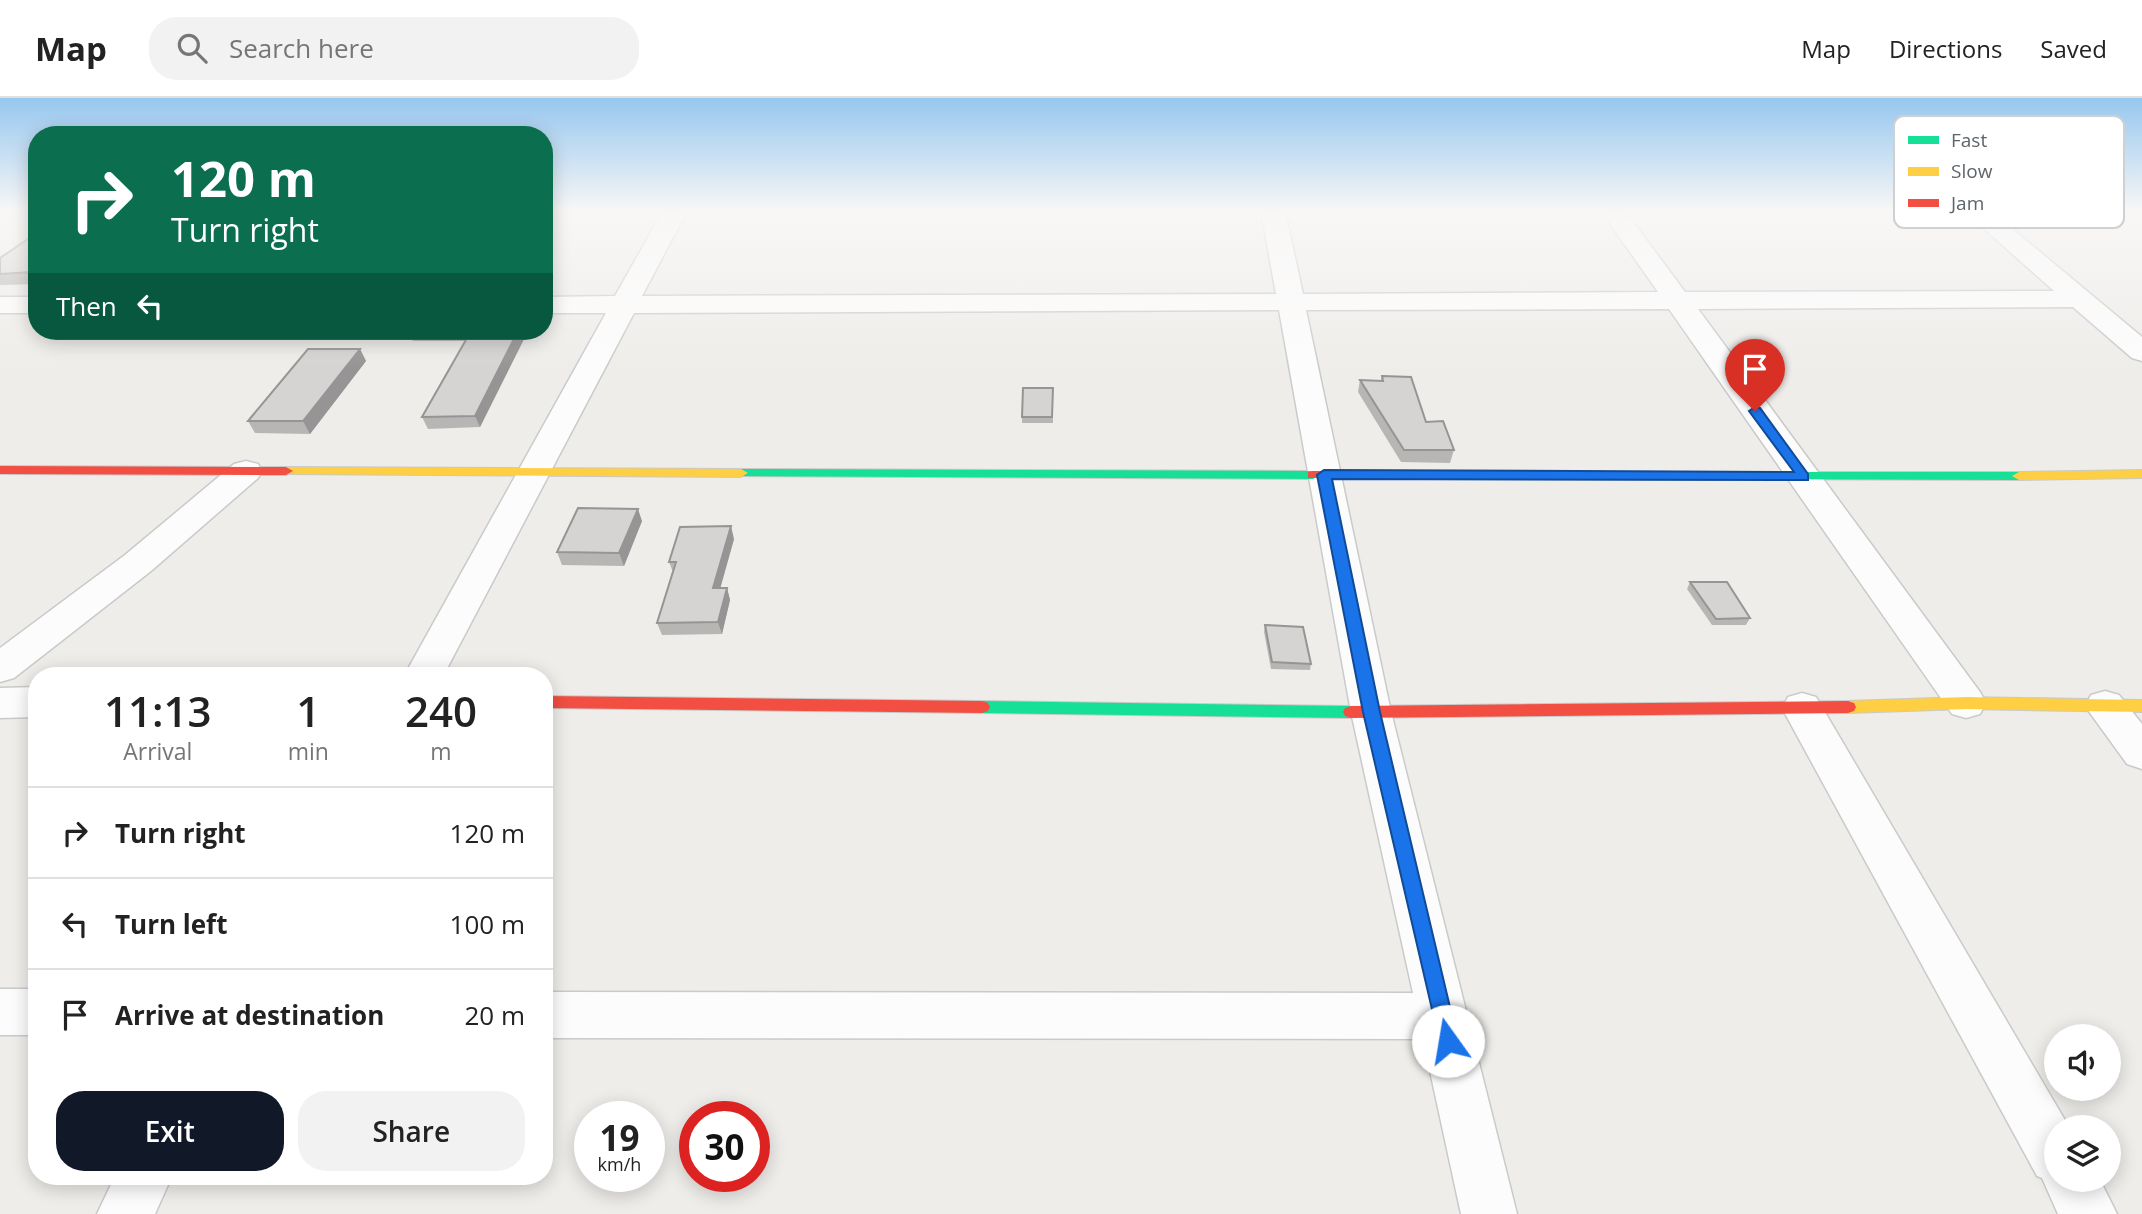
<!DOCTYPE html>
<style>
body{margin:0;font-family:"Open Sans",sans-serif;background:#f2f2f2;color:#222;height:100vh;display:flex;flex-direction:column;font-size:26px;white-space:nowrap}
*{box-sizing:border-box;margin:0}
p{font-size:23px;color:#767676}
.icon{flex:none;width:38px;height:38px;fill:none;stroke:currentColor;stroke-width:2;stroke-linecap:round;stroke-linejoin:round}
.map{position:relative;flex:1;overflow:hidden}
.side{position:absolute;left:28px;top:569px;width:525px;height:518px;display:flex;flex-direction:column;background:#fff;border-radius:28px;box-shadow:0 4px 18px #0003}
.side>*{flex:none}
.guide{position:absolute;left:28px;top:28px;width:525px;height:214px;border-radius:28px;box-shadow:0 4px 18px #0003;background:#0b6e4f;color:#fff;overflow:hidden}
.fabs{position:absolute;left:2044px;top:926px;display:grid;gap:14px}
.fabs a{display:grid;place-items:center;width:77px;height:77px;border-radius:50%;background:#fff;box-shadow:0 4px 18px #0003;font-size:35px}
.speed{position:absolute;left:574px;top:1003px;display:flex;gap:14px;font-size:35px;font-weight:700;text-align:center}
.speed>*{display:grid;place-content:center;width:91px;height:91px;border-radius:50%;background:#fff;box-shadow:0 4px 18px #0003;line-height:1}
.speed small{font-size:18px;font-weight:400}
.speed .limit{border:10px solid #d22;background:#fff;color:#111}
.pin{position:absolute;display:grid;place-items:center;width:60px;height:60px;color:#fff;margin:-72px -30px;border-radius:50% 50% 50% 0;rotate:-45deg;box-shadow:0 0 7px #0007}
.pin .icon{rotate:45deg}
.me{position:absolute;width:77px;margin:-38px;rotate:347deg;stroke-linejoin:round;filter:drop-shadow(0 0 5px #0008)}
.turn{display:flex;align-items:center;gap:24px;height:147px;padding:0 28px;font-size:32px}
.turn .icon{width:91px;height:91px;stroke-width:2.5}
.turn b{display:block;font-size:49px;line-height:60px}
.then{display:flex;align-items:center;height:66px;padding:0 28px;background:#0003;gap:14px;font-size:26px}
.eta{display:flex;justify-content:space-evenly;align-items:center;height:119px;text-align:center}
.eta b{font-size:42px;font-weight:600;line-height:49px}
.button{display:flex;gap:14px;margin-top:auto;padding:14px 28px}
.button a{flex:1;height:80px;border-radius:28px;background:#111827;color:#fff;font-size:28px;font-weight:600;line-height:80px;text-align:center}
.button a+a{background:#f2f2f2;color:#222}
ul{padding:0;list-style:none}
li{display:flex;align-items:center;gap:21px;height:91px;padding:0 28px;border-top:2px solid #e0e0e0}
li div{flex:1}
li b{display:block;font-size:26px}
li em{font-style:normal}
header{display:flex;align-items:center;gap:42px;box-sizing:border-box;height:98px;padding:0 35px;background:#fff;border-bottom:2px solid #e0e0e0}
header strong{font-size:33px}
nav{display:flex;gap:38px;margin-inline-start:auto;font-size:24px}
.search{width:490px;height:63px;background:#f2f2f2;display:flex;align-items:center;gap:18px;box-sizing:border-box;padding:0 24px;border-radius:28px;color:#767676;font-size:26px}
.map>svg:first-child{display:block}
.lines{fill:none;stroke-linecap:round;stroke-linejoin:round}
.street-casing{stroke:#c9caca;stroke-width:3}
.fast-casing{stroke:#c9cac9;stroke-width:2}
.slow-casing{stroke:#c9cac9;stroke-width:2}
.jam-casing{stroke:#c9cac9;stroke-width:2}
.street{fill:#fdfcfc;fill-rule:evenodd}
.fast{fill:#16e098;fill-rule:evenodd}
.slow{fill:#ffcf43;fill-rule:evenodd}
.jam{fill:#f24e42;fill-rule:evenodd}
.wall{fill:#b8b6b5}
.shaded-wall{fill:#969494}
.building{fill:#d6d4d3;stroke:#969494;stroke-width:2}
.route{fill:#1a73e8;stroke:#114b97;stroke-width:2}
.key{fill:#fff;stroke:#cfd0d2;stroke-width:2}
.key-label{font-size:19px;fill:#5f6468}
</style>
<header>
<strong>Map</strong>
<div class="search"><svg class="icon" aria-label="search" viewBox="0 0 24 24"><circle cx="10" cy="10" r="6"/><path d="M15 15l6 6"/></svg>Search here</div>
<nav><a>Map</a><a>Directions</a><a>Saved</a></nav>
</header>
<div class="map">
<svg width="2142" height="1116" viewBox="0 0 2142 1116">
<rect width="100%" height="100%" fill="#efedea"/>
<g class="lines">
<g class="street-casing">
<path id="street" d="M 663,113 L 687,113 L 642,198 L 1276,196 L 1261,113 L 1285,113 L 1303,196 L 1658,194 L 1601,113 L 1625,113 L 1685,194 L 2054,193 L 1964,113 L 1991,113 L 2142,239 L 2142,263 L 2132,260 L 2073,209 L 1698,211 L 1980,594 L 1986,605 L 1980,616 L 1966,620 L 1952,616 L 1669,211 L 1306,212 L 1391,614 L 1517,1116 L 1461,1116 L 1423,941 L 544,940 L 544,894 L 1413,895 L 1351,614 L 1279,212 L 634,215 L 443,578 L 404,578 L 606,215 L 544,215 L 544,199 L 615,198 Z
M 0,199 L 37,199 L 37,215 L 0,215 Z
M 246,363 L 258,366 L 262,373 L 258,380 L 151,473 L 14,580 L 0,584 L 0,550 L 125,457 L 234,366 Z
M 37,589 L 37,619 L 0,620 L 0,590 Z
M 2105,593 L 2119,597 L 2142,626 L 2142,671 L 2127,666 L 2085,608 L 2091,597 Z
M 1802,595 L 1816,599 L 2069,1029 L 2056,1029 L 2056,1082 L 2100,1082 L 2117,1116 L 2058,1116 L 2042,1080 L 2037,1078 L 1782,610 L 1788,599 Z
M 0,891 L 37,891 L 37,937 L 0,937 Z
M 115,1078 L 172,1078 L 155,1116 L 97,1116 Z"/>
</g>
<g class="fast-casing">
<path id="fast" d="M 741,371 L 1313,373 L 1320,377 L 1313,381 L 736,378 L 736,372 Z
M 1721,374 L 2019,374 L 2026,378 L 2019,382 L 1716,381 L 1714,378 Z
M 982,603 L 1351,608 L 1357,610 L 1359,614 L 1357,618 L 1351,620 L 982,615 L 976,613 L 974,609 L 976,605 Z"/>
</g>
<g class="slow-casing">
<path id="slow" d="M 286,369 L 741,371 L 748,375 L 741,379 L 281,376 L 279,373 Z
M 2142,372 L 2142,380 L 2019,382 L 2012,378 L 2019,374 Z
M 1966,599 L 2142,602 L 2142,614 L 1966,611 L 1848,615 L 1842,613 L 1840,609 L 1842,605 L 1848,603 Z"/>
</g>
<g class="jam-casing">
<path id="jam" d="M 0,368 L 286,369 L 293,373 L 286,377 L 0,376 Z
M 1313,373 L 1721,374 L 1728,378 L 1721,382 L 1308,380 L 1308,374 Z
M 544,598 L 982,603 L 988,605 L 990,609 L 988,613 L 982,615 L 544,610 Z
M 1848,603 L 1854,605 L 1856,609 L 1854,613 L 1848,615 L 1351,620 L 1345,618 L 1343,614 L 1345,610 L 1351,608 Z"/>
</g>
<use href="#street" class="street"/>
<use href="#fast" class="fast"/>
<use href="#slow" class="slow"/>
<use href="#jam" class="jam"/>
</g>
<path class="wall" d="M 37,135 L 37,186 L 0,187 L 0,160 Z
M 408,233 L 528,233 L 480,329 L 428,331 L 422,319 L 466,243 L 413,243 Z
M 360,251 L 366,263 L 310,336 L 255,335 L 248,323 Z
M 1382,278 L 1454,352 L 1450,365 L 1401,364 L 1358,294 L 1360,282 L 1381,283 Z
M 1053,290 L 1053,325 L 1022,325 L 1022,319 Z
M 642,423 L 624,468 L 562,467 L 557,454 Z
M 734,441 L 720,490 L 727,490 L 730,502 L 722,536 L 662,537 L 657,525 L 673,474 L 669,464 Z
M 1690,484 L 1750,520 L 1746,527 L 1712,527 L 1687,491 Z
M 1265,527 L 1311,566 L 1310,572 L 1271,571 L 1264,534 Z"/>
<path class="shaded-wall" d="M 37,170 L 37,181 L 32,174 Z
M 518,233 L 528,233 L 480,329 L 475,318 Z
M 360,251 L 366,263 L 310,336 L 303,323 Z
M 638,411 L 642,423 L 624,468 L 619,455 Z
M 731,428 L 734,441 L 717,502 L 713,490 Z
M 727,490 L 730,502 L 722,536 L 718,524 Z"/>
<path class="building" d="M 37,135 L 37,170 L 32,174 L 0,176 L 0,160 Z
M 471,233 L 518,233 L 475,318 L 422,319 Z
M 308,251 L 360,251 L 303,323 L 248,323 Z
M 1382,278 L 1411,279 L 1426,324 L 1443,323 L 1454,352 L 1404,352 L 1360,282 L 1383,283 Z
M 1023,290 L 1053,290 L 1052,319 L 1022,319 Z
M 578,410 L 638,411 L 619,455 L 557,454 Z
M 731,428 L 713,490 L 727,490 L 718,524 L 657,525 L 676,464 L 669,464 L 680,429 Z
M 1690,484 L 1727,484 L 1750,520 L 1716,521 Z
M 1265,527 L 1303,529 L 1311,566 L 1272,564 Z"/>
<linearGradient id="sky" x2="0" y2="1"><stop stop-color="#97c7ef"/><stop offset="0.42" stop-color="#f8f7f6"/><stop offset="1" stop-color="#f8f7f6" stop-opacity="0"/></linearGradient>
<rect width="2142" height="269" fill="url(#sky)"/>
<path class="route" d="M 1755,309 L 1760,310 L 1808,376 L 1808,382 L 1332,381 L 1380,614 L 1458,943 L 1455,950 L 1448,953 L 1441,950 L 1363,614 L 1317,377 L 1324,372 L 1794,374 L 1749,313 Z"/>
<rect x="1894" y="18" width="230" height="112" rx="10" class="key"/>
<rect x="1908" y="38" width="31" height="8" fill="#16e098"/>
<rect x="1908" y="69" width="31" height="9" fill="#ffcf43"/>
<rect x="1908" y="101" width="31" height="8" fill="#f24e42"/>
<g class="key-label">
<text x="1951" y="49">Fast</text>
<text x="1951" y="80">Slow</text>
<text x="1951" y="112">Jam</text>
</g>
</svg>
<div class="fabs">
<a><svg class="icon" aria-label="sound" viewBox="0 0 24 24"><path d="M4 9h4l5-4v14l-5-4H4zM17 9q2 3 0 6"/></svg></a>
<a><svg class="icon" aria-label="layers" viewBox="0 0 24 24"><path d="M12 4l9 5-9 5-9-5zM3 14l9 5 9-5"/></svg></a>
</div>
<div class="speed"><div>19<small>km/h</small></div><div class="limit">30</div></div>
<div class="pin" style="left:1755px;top:313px;background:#d93025"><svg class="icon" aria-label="arrive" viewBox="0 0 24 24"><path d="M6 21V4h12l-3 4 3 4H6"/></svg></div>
<svg class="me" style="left:1448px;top:943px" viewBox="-20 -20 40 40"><circle r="19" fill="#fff"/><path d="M0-13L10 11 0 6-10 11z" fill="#1a73e8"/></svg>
<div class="guide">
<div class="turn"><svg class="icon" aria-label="right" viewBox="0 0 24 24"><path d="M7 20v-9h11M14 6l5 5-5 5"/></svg><div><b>120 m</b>Turn right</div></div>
<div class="then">Then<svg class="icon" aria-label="left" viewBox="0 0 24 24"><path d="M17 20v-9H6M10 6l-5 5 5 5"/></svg></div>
</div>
<section class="side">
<div class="eta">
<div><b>11:13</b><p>Arrival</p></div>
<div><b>1</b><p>min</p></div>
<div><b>240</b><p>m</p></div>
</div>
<ul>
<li><svg class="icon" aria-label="right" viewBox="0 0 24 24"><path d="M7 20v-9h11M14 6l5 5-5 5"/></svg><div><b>Turn right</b></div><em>120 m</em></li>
<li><svg class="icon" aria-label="left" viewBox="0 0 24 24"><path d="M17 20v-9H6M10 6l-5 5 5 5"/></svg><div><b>Turn left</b></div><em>100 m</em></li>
<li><svg class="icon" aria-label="arrive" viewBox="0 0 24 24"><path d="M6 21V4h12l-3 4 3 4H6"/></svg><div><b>Arrive at destination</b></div><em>20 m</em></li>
</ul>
<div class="button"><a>Exit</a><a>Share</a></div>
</section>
</div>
